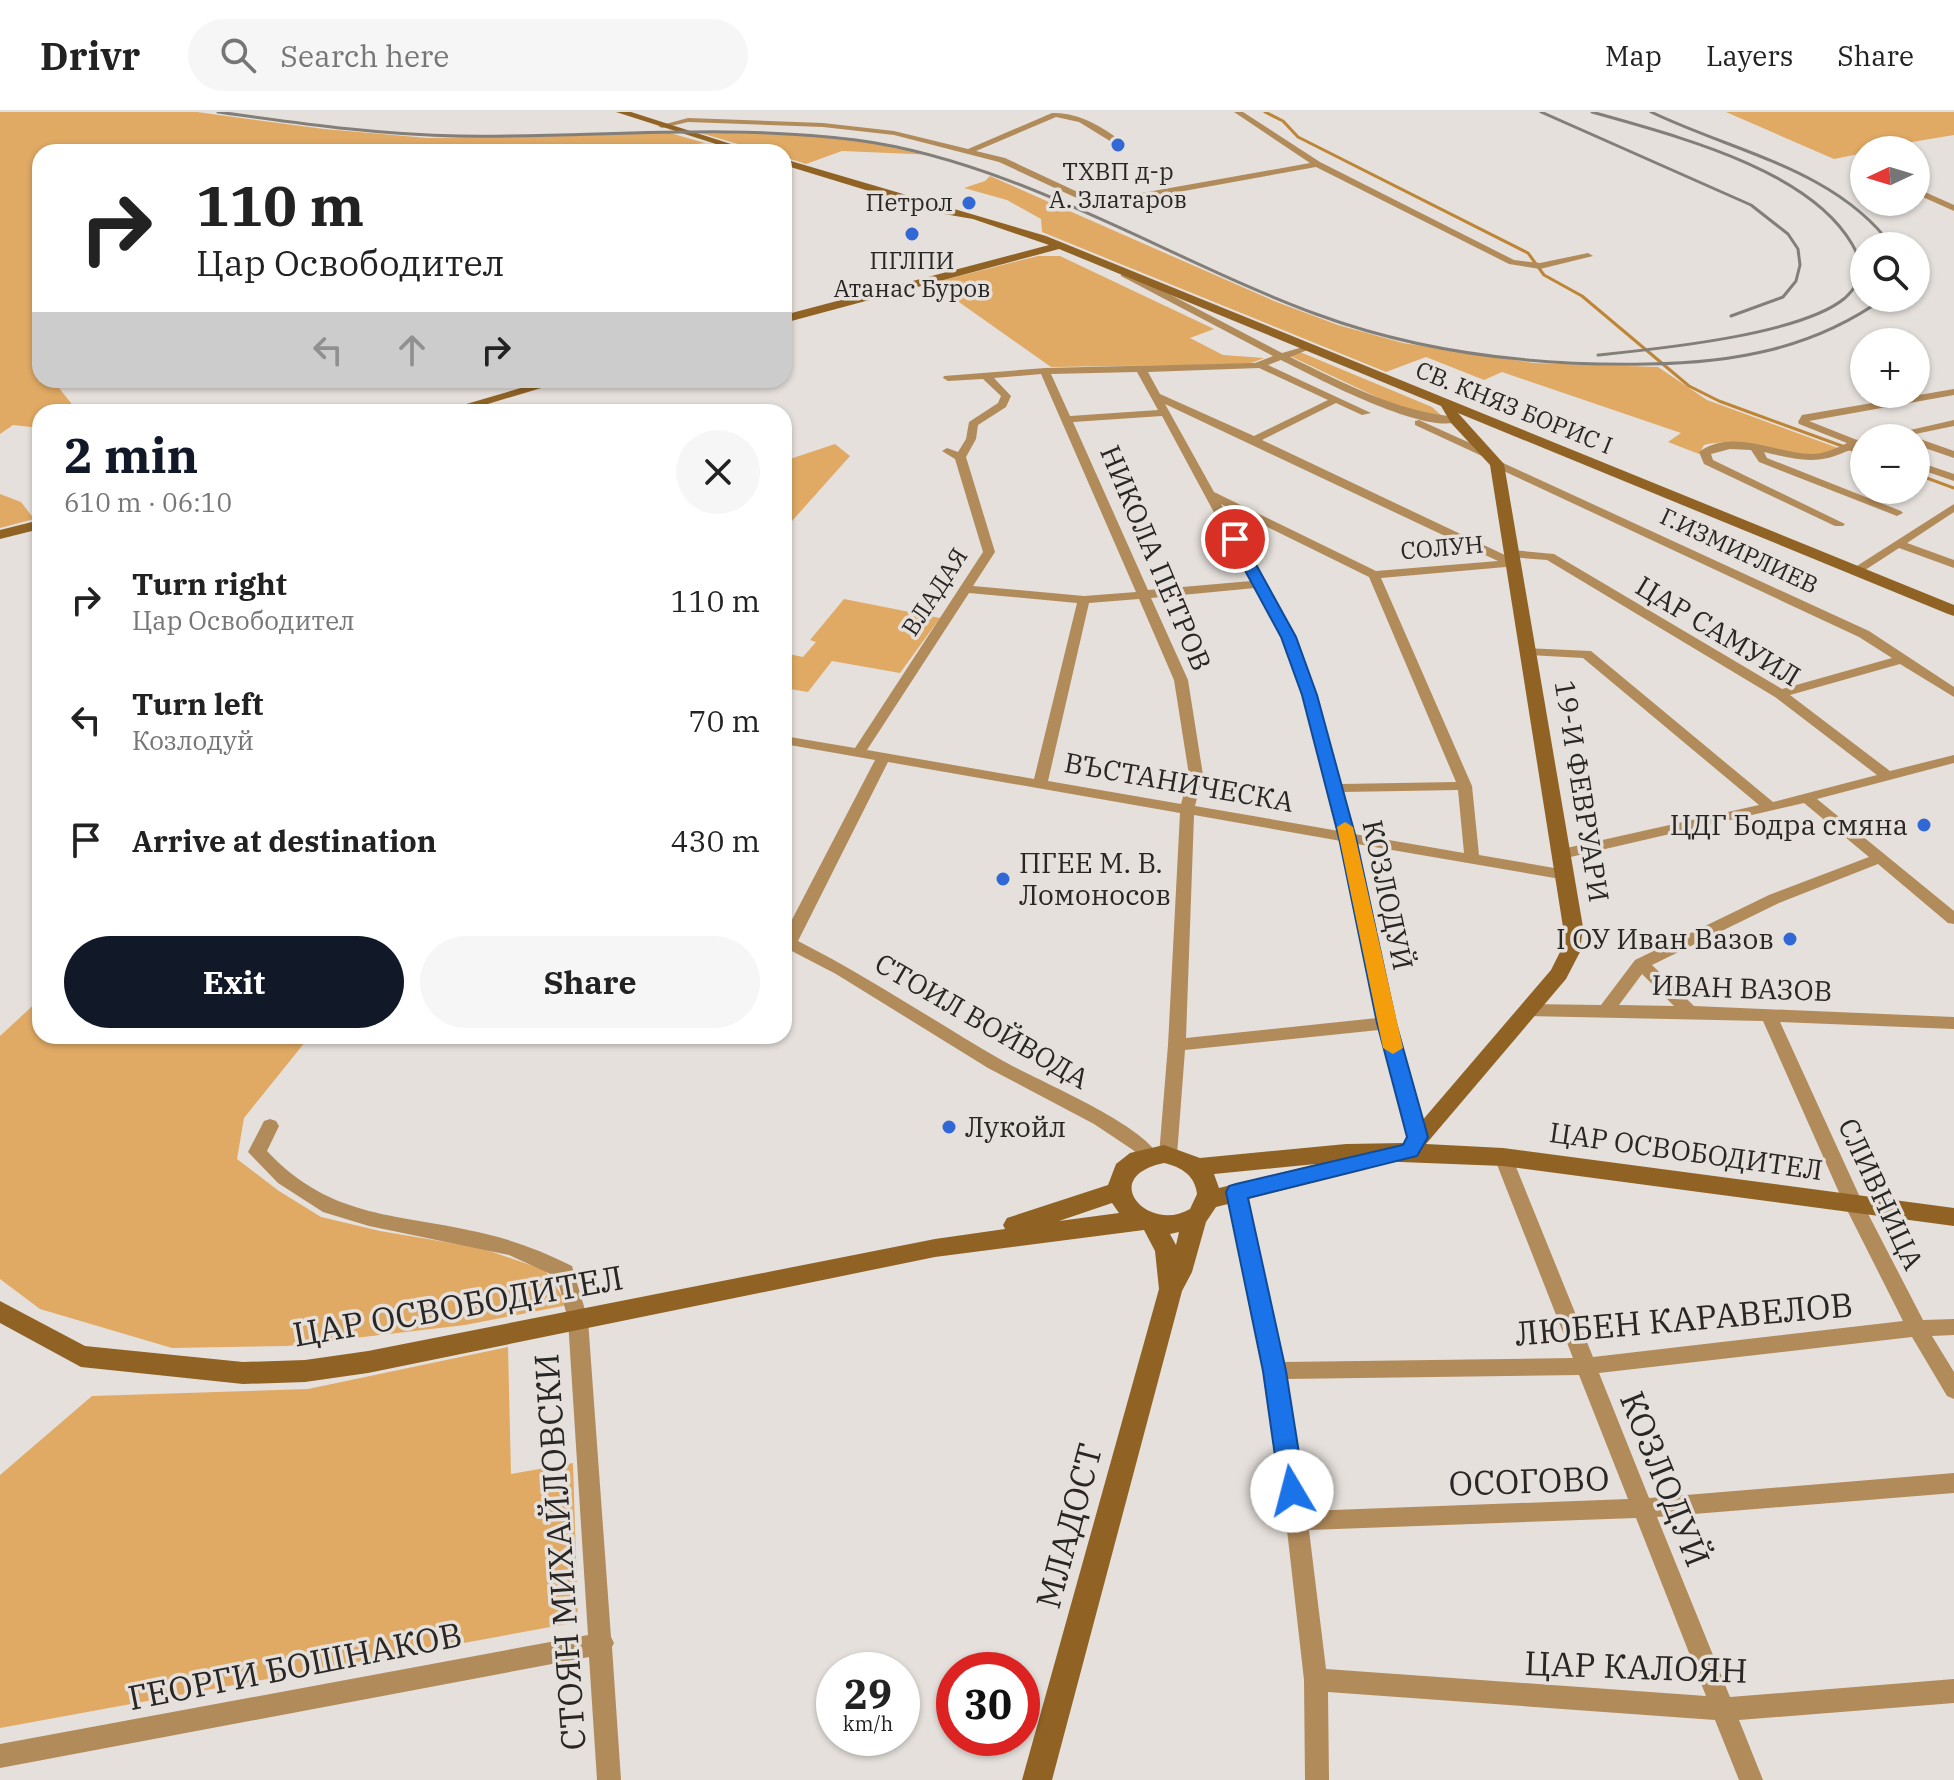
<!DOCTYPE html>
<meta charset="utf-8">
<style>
body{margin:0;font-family:"IBM Plex Serif",serif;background:#f6f6f6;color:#222;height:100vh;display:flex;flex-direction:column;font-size:30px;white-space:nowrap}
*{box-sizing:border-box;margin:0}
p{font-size:26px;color:#767676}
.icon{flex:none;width:44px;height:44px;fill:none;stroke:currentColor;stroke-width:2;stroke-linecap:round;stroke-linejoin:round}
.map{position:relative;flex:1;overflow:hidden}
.details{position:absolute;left:32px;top:292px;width:760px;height:640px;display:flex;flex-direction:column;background:#fff;border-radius:24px;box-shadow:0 2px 6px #0004}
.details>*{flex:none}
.guide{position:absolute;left:32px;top:32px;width:760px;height:244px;border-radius:24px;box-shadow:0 2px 6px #0004;background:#fff;color:#222;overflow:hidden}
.needle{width:52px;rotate:266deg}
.fabs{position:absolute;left:1850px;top:24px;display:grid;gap:16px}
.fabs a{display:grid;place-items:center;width:80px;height:80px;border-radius:50%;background:#fff;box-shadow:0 2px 6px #0004;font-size:40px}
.speed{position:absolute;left:816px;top:1540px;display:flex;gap:16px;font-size:40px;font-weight:700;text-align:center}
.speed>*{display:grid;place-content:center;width:104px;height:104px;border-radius:50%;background:#fff;box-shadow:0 2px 6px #0004;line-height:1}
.speed small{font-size:20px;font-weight:400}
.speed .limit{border:12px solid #d22;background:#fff;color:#111}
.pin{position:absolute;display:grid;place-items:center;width:68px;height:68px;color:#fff;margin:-34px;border:4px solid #fff;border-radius:50%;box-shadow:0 2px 8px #0007}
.me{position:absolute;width:88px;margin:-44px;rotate:352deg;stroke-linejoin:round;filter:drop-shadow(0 0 6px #0008)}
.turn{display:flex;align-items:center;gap:28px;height:168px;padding:0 32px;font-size:36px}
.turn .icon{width:104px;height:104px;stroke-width:2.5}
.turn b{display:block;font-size:56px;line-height:68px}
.lanes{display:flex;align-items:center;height:76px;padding:0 32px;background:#0003;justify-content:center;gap:40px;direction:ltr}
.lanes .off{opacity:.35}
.round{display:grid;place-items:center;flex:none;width:84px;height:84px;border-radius:42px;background:#f6f6f6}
.overview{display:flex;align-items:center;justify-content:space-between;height:136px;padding:0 32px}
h1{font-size:48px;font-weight:700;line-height:60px;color:#111827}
.cta{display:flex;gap:16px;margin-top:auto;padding:16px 32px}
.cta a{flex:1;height:92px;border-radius:48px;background:#111827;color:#fff;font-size:32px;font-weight:700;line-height:92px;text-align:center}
.cta a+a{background:#f6f6f6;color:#222}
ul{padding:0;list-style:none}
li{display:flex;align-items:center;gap:24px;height:120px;padding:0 32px}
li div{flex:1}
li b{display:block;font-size:30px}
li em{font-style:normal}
header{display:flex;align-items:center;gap:48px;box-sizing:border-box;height:112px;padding:0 40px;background:#fff;border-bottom:2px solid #e0e0e0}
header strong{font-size:38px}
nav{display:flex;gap:44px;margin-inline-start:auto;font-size:28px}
.search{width:560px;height:72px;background:#f6f6f6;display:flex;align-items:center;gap:20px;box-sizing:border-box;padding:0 28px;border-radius:44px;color:#767676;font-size:30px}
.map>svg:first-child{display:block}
.green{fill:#e0aa65}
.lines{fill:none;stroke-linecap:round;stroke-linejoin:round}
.stream{stroke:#be8536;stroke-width:3}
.street{fill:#b28b5b;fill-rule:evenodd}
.secondary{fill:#906325;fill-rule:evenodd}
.rail{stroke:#827f7b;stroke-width:3}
.route{fill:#1a73e8;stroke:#114b97;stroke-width:2}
.slow{fill:#f59e0b}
.poi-dot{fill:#3267d6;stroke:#e5e0db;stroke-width:3}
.labels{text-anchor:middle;stroke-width:7;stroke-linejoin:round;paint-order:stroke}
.far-poi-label{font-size:24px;fill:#292725;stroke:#e5e0db}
.far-street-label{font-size:24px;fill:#292725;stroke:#e5e0db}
.street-label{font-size:28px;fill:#292725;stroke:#e5e0db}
.poi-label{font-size:28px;fill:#292725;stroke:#e5e0db;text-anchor:end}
.near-street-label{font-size:34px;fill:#292725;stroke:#e5e0db}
</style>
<header>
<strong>Drivr</strong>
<div class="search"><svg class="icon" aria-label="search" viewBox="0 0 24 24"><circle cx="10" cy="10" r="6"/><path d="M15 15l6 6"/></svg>Search here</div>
<nav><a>Map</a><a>Layers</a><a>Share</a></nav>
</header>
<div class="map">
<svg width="1954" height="1668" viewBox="0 0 1954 1668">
<rect width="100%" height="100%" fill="#e5e0db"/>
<path class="green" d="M 0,0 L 197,0 L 324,17 L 428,26 L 670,21 L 705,31 L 630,40 L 40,40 L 40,268 L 70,268 L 56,272 L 78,300 L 40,300 L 40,316 L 13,313 L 0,322 Z
M 1726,0 L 1954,0 L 1954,23 L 1864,38 L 1864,41 L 1834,47 Z
M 697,20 L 832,24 L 936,43 L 842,39 L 806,52 L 784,45 L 784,40 L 766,40 Z
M 990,64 L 1274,189 L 1338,213 L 1403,231 L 1534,251 L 1658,255 L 1707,288 L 1838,336 C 1797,357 1748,320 1704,333 L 1699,342 L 1668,330 L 1681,321 L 1502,260 L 1484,268 L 1426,245 L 1386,260 L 1042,120 L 1041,107 L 1007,88 L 964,76 L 985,69 Z
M 1038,144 L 1060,144 L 1214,217 L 1190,226 L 1223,243 L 1264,246 L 1249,252 L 1051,255 L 932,171 Z
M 1300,240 L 1432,295 L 1442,304 L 1398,295 L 1290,244 Z
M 835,332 L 850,344 L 784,418 L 784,349 Z
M 0,382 L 21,390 L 34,407 L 0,416 Z
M 844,487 L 940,506 L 900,561 L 832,549 L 808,580 L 784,576 L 784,541 L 803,545 L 816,530 L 810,528 Z
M 40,887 L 40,924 L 310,924 L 244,1006 L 237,1047 L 279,1079 L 321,1105 L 380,1119 L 481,1136 L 545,1158 L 568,1193 L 465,1213 L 287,1234 L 172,1236 L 40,1197 L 0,1167 L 0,924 Z
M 508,1235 L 511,1362 L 573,1351 L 578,1510 L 0,1616 L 0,1363 L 92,1284 L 308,1277 Z"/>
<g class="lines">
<path class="stream" d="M 1265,0 L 1283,9 L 1298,25 L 1528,141 L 1544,163 L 1582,184 L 1689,274 L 1719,289 L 1864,342
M 1916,362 L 1954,376"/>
<path class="street" d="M 1234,0 L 1243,0 L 1320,50 L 1514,148 L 1540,151 L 1588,141 L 1593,144 L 1540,157 L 1509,152 L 1316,55 L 1096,95 L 999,50 L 894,23 L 823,15 L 688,10 L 662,16 L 658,14 L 688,6 L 823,11 L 894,19 L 968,37 L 1052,1 C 1079,0 1105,16 1125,32 L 1118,34 L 1079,10 L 1056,5 L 976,39 L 1005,46 L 1097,89 L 1310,51 Z
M 1916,76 L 1954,93 L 1954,99 L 1916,82 Z
M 1121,160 L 1127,160 L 1282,241 L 1310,233 L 1310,237 L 1290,245 C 1344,271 1395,299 1456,305 L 1461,308 C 1431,327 1313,264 1281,248 L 1268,253 L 1371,301 L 1362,303 L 1336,291 L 1262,328 L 1507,444 L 1508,439 L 1512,438 L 1554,442 L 1782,577 L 1892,546 L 1859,525 L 1493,354 L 1493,350 L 1501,350 L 1869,519 L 1954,575 L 1954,585 L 1900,552 L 1790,583 L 1890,659 L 1954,643 L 1954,651 L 1817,687 L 1954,799 L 1954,812 L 1948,811 L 1878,752 L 1779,791 L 1652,853 L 1694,894 L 1954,905 L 1954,917 L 1780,910 L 1864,1094 L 1923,1208 L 1954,1207 L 1954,1223 L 1932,1224 L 1954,1260 L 1954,1287 L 1947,1284 L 1912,1225 L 1599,1261 L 1649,1386 L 1954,1361 L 1954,1381 L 1657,1405 L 1730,1585 L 1954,1567 L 1954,1591 L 1739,1608 L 1763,1668 L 1739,1668 L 1715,1608 L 1328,1580 L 1329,1668 L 1305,1668 L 1304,1568 L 1286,1409 L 1265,1259 L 1227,1080 L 1229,1075 L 1236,1073 L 1243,1075 L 1245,1080 L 1283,1250 L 1573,1246 L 1494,1045 L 1497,1040 L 1503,1038 L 1509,1040 L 1512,1045 L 1593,1245 L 1903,1209 L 1845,1094 L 1763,909 L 1527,904 L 1519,898 L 1527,892 L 1601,893 L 1635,848 L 1769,783 L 1869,745 L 1804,691 L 1562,747 L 1557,745 L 1554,742 L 1557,739 L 1562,737 L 1759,693 L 1583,546 L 1529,543 L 1524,542 L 1524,536 L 1591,539 L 1773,690 L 1877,663 L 1775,585 L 1547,448 L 1510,445 L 1517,448 L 1517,454 L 1381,466 L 1472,674 L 1479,743 L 1566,758 L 1574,763 L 1566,768 L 1357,732 L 1394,911 L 1427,1025 L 1424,1030 L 1412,1030 L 1409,1025 L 1379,918 L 1185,938 L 1177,1043 L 1174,1048 L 1168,1050 L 1162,1048 L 1159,1043 L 1168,933 L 1180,701 L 888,650 L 798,829 C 867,864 931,907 998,946 C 1035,968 1138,1009 1158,1043 L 1155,1048 L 1149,1050 L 1143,1048 L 1133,1038 L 1094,1012 L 988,956 L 836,862 L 784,835 L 784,823 L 875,648 L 784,632 L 784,624 L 855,636 L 983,440 L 955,347 L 942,339 L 947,336 L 958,340 L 966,327 L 969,310 L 998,291 L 1001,284 L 983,267 L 948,269 L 943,266 L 944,264 L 1045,256 L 1255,251 L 1273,244 L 1121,164 ZM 1259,256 L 1328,288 L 1254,324 L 1160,282 L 1148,260 ZM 1137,260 L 1158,298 L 1070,304 L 1051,262 ZM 1041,262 L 1136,480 L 1084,484 L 973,474 L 995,440 L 966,345 L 976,327 L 978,313 L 1006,295 L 1011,284 L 994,266 ZM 1165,292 L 1498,449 L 1376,459 L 1214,380 ZM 1162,304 L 1251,469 L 1148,478 L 1073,310 ZM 1221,392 L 1369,465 L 1456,670 L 1341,672 L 1317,583 L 1294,525 ZM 1255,476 L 1282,525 L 1303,583 L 1339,719 L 1195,694 L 1203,663 L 1188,568 L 1151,486 ZM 969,481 L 1077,491 L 1034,667 L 867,638 ZM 1139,487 L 1174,568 L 1189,663 L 1181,692 L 1048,669 L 1089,491 ZM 1458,678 L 1464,741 L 1354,722 L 1343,680 ZM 1194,703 L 1341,729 L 1377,906 L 1186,926 ZM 1642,862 L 1674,894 L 1619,893 ZM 1579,1263 L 1628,1387 L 1306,1399 L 1286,1267 ZM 1636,1406 L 1706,1584 L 1326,1557 L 1309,1418 Z
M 1954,277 L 1954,283 L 1809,309 L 1857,328 L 1864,326 L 1865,326 L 1864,336 C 1851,335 1841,343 1828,346 C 1806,351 1785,345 1764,340 L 1767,346 L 1901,399 L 1903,401 L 1897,404 L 1759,350 L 1751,338 L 1730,337 L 1711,342 L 1713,348 L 1845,412 L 1843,414 L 1835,414 L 1704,352 L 1699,340 C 1732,316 1775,341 1811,342 C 1824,342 1835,337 1847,331 L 1799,312 L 1798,310 L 1802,303 Z
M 1419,308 L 1490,340 L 1492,342 L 1482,344 L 1415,313 L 1415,309 Z
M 1954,308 L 1954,314 L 1896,326 L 1875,326 Z
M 1915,326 L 1920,327 L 1954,339 L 1954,346 L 1916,333 Z
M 1916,349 L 1954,362 L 1954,369 L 1916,356 Z
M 1954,392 L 1954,400 L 1907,431 L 1954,448 L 1954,456 L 1899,436 L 1859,462 L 1855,463 L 1849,459 Z
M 270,1007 L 276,1009 L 279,1014 L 267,1039 C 332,1109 401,1101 486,1122 C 516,1129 544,1140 572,1154 L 588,1208 L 611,1525 L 614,1531 L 612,1535 L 621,1668 L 597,1668 L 589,1545 L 0,1656 L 0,1632 L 588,1523 L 568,1208 L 557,1165 L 509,1143 L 369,1114 L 323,1100 L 278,1071 L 248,1040 L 264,1009 Z"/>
<path class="secondary" d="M 616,0 L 631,0 L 756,40 L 741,40 Z
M 784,47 L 1046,124 L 1954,493 L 1954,504 L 1948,502 L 1458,301 L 1504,352 L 1583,815 L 1580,840 L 1566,867 L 1426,1032 L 1503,1036 L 1954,1096 L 1954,1114 L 1503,1054 L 1375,1049 L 1372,1055 L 1364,1058 L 1216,1095 L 1206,1110 L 1192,1160 L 1182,1179 L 1052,1668 L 1022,1668 L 1159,1177 L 1155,1139 L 1144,1118 L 935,1145 L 368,1261 L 305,1270 L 243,1272 L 81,1255 L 0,1211 L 0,1189 L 85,1234 L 243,1250 L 305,1248 L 368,1239 L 935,1127 L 1005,1117 L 1003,1113 L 1007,1106 L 1108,1073 L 1116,1052 L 1130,1041 L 1164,1033 L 1200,1046 L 1346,1032 L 1403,1031 L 1551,858 L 1560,840 L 1563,815 L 1490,353 L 1451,311 L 1441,294 L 1059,137 L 784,211 L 784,203 L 1049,133 L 973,107 L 944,102 L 784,53 ZM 1164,1051 C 1181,1055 1195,1063 1197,1082 L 1190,1097 C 1148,1122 1097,1065 1164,1051 ZM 1316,1052 L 1219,1076 L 1214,1062 ZM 1112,1091 L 1119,1101 L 1059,1109 ZM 1179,1120 L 1176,1133 L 1170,1122 Z
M 548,268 L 568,268 L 461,300 L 439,300 Z
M 40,408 L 40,417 L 0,427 L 0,418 Z"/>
<path class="rail" d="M 218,0 C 298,11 378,23 459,24 C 591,26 724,11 856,28 C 1016,49 1165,146 1316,202 C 1421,241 1535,254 1647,252 C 1733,251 1813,237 1884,186
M 1541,0 L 1751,93 L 1788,122 L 1798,137 L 1800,153 L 1796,169 L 1783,185 L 1731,204
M 1592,0 C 1672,23 1808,56 1852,132 C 1864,152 1863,170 1845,186 C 1801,223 1657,237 1598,243
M 1651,0 C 1734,40 1835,57 1892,134"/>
</g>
<path class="route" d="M 1230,424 L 1242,427 L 1296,525 L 1317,583 L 1356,726 L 1396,911 L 1428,1025 L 1417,1044 L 1248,1086 L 1286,1259 L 1305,1379 L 1301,1387 L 1292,1390 L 1284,1387 L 1280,1379 L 1263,1259 L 1226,1080 L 1229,1074 L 1236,1072 L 1403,1033 L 1407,1025 L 1377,911 L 1339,726 L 1302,583 L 1281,525 L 1228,427 Z"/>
<path class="slow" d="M 1345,710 L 1353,715 L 1403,936 L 1393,942 L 1383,936 L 1337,715 Z"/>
<g class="poi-dot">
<circle cx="1118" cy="33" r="8"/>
<circle cx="969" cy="91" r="8"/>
<circle cx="912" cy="122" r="8"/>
<circle cx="1924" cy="713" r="8"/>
<circle cx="1003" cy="767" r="8"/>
<circle cx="1790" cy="827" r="8"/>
<circle cx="949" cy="1015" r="8"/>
</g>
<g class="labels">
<g class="far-poi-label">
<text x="1118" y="68">ТХВП д-р<tspan x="1118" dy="28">А. Златаров</tspan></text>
<text x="953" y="99" text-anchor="end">Петрол</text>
<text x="912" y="157">ПГЛПИ<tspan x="912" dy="28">Атанас Буров</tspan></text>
</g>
<g class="far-street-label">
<text transform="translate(1514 296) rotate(22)" y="8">СВ. КНЯЗ БОРИС I</text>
<text transform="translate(1442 436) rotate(-5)" y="8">СОЛУН</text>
<text transform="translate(1739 439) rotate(25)" y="8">Г.ИЗМИРЛИЕВ</text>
<text transform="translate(935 480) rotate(-57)" y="8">ВЛАДАЯ</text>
</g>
<g class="street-label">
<text transform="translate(1156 446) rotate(67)" y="10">НИКОЛА ПЕТРОВ</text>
<text transform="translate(1718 519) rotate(31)" y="10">ЦАР САМУИЛ</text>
<text transform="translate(1179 670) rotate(10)" y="10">ВЪСТАНИЧЕСКА</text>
<text transform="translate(1582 679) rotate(81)" y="10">19-И ФЕВРУАРИ</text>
<text transform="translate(1388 783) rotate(78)" y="10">КОЗЛОДУЙ</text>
<text transform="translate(1742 876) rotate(2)" y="10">ИВАН ВАЗОВ</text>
<text transform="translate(982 909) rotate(30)" y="10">СТОИЛ ВОЙВОДА</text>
<text transform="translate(1686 1039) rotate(8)" y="10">ЦАР ОСВОБОДИТЕЛ</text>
<text transform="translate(1881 1082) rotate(65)" y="10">СЛИВНИЦА</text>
</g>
<g class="poi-label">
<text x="1908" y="723">ЦДГ Бодра смяна</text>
<text x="1019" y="761" text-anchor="start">ПГЕЕ М. В.<tspan x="1019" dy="32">Ломоносов</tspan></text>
<text x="1774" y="837">I ОУ Иван Вазов</text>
<text x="965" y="1025" text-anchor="start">Лукойл</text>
</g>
<g class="near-street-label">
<text transform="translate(458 1194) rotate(-10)" y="12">ЦАР ОСВОБОДИТЕЛ</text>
<text transform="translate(1684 1207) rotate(-5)" y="12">ЛЮБЕН КАРАВЕЛОВ</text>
<text transform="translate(1665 1367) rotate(68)" y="12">КОЗЛОДУЙ</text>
<text transform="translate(1529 1369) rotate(-2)" y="12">ОСОГОВО</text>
<text transform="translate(1069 1414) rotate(-75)" y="12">МЛАДОСТ</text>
<text transform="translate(560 1440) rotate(-94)" y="12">СТОЯН МИХАЙЛОВСКИ</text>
<text transform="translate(295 1554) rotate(-11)" y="12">ГЕОРГИ БОШНАКОВ</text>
<text transform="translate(1636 1555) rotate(2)" y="12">ЦАР КАЛОЯН</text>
</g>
</g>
</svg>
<div class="fabs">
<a><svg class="needle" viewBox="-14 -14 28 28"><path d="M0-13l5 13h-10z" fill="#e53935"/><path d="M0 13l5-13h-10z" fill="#767676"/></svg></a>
<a><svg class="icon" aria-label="search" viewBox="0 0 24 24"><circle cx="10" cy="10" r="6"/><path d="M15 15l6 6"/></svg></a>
<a>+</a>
<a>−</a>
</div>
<div class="speed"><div>29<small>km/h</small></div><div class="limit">30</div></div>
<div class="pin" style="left:1235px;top:427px;background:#d93025"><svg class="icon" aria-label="arrive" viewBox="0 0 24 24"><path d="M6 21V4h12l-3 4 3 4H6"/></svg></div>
<svg class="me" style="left:1292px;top:1379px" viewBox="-20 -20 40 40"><circle r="19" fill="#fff"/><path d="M0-13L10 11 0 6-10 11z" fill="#1a73e8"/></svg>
<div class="guide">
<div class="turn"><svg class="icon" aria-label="right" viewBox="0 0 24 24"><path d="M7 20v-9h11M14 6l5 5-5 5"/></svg><div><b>110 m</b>Цар Освободител</div></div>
<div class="lanes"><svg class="icon off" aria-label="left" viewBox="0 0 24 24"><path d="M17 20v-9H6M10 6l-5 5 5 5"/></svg><svg class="icon off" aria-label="ahead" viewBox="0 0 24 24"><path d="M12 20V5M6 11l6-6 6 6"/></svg><svg class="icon" aria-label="right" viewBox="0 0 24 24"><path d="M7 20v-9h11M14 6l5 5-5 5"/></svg></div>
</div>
<section class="details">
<div class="overview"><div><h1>2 min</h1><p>610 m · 06:10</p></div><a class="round"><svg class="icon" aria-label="close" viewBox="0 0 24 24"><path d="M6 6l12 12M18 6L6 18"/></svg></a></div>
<ul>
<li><svg class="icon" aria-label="right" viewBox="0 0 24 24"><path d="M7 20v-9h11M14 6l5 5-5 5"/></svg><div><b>Turn right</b><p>Цар Освободител</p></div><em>110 m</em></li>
<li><svg class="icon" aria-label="left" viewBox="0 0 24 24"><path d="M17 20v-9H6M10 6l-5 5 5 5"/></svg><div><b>Turn left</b><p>Козлодуй</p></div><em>70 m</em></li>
<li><svg class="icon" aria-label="arrive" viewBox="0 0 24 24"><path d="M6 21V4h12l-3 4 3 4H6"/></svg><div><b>Arrive at destination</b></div><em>430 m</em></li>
</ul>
<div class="cta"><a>Exit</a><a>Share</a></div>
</section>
</div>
